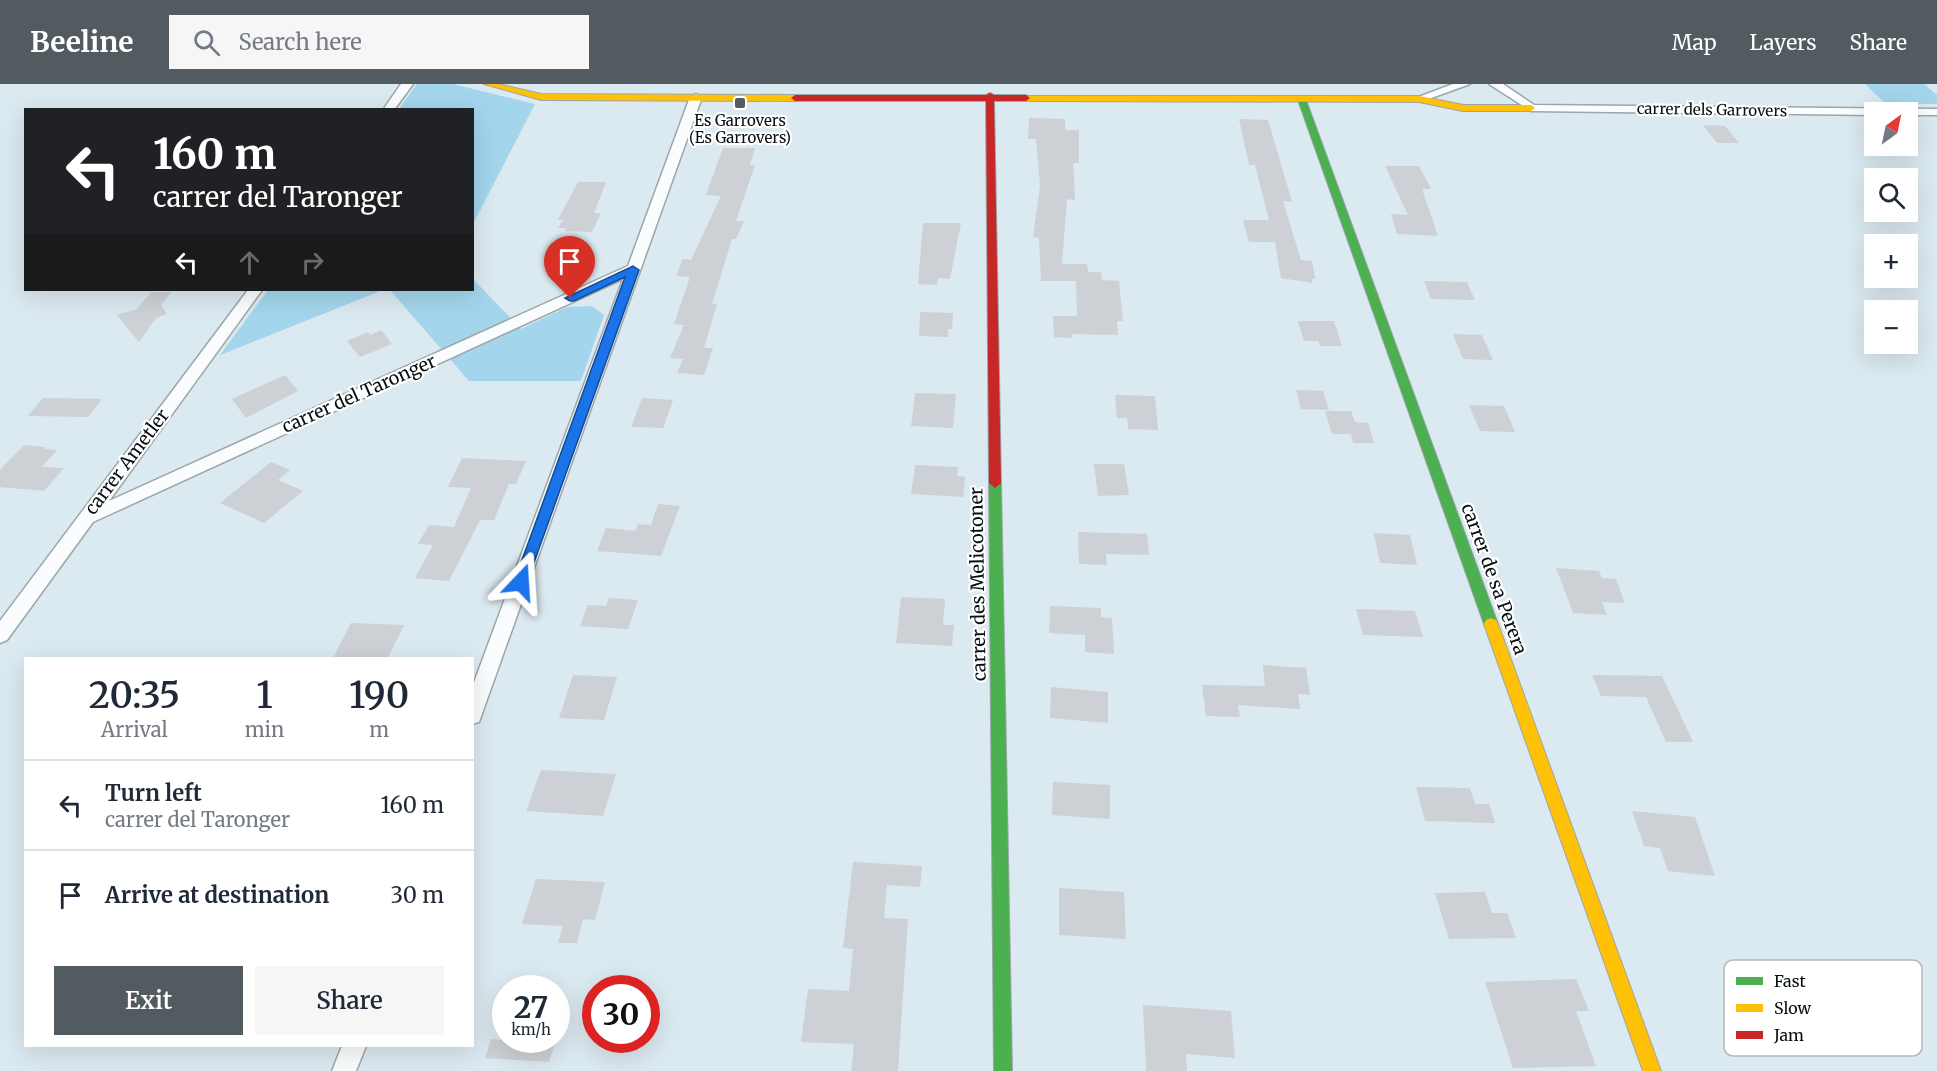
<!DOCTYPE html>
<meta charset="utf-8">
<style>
body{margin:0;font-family:Merriweather,serif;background:#f6f6f7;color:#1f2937;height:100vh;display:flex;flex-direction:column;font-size:22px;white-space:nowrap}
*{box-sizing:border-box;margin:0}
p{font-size:20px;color:#747a83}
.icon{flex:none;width:33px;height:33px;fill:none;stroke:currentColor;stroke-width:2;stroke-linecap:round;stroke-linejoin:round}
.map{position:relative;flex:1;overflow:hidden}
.drawer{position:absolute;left:24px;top:573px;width:450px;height:390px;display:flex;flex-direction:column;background:#fff;border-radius:0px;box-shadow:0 6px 24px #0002}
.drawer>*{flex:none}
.banner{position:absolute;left:24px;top:24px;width:450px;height:183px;border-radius:0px;box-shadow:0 6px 24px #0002;background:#202124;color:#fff;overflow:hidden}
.needle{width:39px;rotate:33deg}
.tools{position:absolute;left:1864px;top:18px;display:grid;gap:12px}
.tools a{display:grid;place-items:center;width:54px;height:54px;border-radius:0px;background:#fff;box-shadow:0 6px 24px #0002;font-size:30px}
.speed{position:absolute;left:492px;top:891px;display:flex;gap:12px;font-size:30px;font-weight:700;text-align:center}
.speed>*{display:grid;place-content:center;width:78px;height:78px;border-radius:50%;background:#fff;box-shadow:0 6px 24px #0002;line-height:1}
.speed small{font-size:15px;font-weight:400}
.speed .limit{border:9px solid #d22;background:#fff;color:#111}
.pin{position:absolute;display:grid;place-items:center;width:51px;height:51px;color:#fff;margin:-62px -26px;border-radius:50% 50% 50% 0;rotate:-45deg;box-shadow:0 0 6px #0007}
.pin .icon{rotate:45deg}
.me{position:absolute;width:66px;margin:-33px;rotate:20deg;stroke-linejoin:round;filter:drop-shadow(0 0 4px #0008)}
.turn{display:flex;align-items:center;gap:21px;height:126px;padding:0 30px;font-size:27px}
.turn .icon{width:78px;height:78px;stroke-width:2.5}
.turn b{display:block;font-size:42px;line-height:51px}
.lanes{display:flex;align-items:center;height:57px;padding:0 30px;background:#0003;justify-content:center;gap:30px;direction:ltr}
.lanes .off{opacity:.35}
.eta{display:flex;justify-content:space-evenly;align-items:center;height:102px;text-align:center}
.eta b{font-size:36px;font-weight:600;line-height:42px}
.button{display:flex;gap:12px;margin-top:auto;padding:12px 30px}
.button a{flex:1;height:69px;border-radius:0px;background:#515b60;color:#fff;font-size:24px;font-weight:600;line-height:69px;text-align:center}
.button a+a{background:#f6f6f7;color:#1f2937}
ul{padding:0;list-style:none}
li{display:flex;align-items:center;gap:18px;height:90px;padding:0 30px;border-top:2px solid #e0e1e3}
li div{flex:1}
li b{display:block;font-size:22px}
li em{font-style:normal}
header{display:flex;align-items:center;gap:36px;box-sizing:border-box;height:84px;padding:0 30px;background:#515b60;color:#fff}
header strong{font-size:28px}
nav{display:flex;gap:33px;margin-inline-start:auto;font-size:21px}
.search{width:420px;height:54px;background:#f6f6f7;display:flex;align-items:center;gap:15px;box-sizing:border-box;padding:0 21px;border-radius:0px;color:#747a83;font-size:22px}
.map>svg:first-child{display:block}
.green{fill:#a3d5ec}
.building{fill:#cdd0d5}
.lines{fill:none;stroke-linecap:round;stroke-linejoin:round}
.street-casing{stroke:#9ca6ab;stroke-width:3}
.fast-casing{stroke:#9ca6ab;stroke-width:2}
.slow-casing{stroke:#9ca6ab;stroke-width:2}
.jam-casing{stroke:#9ca6ab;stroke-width:2}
.path{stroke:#c7cbcc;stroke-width:3;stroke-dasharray:2 3;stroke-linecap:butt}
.street{fill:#fafcfd;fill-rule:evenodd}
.fast{fill:#4caf50;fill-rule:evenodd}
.slow{fill:#ffc107;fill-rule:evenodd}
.jam{fill:#c62828;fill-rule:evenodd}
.route{fill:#1a73e8;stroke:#114b97;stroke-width:1.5}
.poi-dot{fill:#515b60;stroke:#fff;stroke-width:2}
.labels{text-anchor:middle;stroke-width:4.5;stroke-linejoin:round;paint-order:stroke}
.far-street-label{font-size:15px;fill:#060e12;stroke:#fff}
.far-poi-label{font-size:15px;fill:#060e12;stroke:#fff}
.street-label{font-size:18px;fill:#060e12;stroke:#fff}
.key{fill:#fff;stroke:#b4b7b8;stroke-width:1.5}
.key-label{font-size:16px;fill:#060e12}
</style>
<header>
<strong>Beeline</strong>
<div class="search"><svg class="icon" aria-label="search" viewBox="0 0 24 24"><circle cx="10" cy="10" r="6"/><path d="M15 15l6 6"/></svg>Search here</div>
<nav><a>Map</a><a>Layers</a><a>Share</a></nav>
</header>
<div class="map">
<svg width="1937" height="987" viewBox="0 0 1937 987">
<rect width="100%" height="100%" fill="#dbe9f0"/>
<path class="green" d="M 417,0 L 453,0 L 535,20 L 473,140 L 472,26 L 399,25 Z
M 1865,0 L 1924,0 L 1937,11 L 1937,20 L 1886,20 Z
M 473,195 L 521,245 L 567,223 L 592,222 L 604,231 L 581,297 L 469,297 L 390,206 L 472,206 Z
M 268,206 L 383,206 L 220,271 Z"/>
<path class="building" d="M 1029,34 L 1065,35 L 1065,46 L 1079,46 L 1079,79 L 1073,79 L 1075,116 L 1067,115 L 1062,180 L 1087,180 L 1088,188 L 1101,188 L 1102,196 L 1119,197 L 1123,237 L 1117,237 L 1118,251 L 1072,250 L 1072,254 L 1054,253 L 1053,232 L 1077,232 L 1076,197 L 1041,197 L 1039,154 L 1033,153 L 1040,102 L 1036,55 L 1028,55 Z
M 1239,35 L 1268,36 L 1292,118 L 1283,117 L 1301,176 L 1312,177 L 1315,195 L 1312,195 L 1312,199 L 1281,194 L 1275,158 L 1249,158 L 1243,136 L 1269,136 L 1255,81 L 1249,81 Z
M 1703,41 L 1725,42 L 1739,59 L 1717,59 Z
M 723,64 L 755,64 L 750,81 L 755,81 L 736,137 L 744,137 L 736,155 L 732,155 L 712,220 L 717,220 L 704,264 L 713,264 L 704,291 L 677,289 L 683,275 L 670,274 L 684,241 L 674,240 L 690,193 L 676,192 L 683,175 L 691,176 L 721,112 L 706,111 Z
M 1385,82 L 1419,82 L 1431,105 L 1422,105 L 1438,152 L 1397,150 L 1391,130 L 1408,131 Z
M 578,98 L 606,98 L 594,129 L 601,129 L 592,148 L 565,147 L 566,144 L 558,144 L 563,136 L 558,136 Z
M 923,139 L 961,139 L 950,195 L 938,194 L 937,201 L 918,200 Z
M 1424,197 L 1467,198 L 1475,216 L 1431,215 Z
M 151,208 L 171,208 L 161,221 L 167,230 L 156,234 L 139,258 L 117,231 L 137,225 Z
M 920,228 L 953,229 L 952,245 L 948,245 L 948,253 L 919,252 Z
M 1298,237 L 1334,237 L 1342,262 L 1320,262 L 1318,257 L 1304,257 Z
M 381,246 L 392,260 L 360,273 L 347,257 L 368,248 L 370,251 Z
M 1453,250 L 1482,251 L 1493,276 L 1463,275 Z
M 285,291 L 298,307 L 246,334 L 232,315 Z
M 1296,306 L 1323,307 L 1329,326 L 1301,325 Z
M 915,309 L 956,310 L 953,344 L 911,342 Z
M 1115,311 L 1155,312 L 1158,346 L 1128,345 L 1127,334 L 1117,334 Z
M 43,314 L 102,315 L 88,333 L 28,332 Z
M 642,314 L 673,316 L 663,344 L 631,343 Z
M 1469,321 L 1504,322 L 1515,348 L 1480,347 Z
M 1325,327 L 1351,327 L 1355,338 L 1368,339 L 1374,359 L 1353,359 L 1351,350 L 1332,350 Z
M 24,361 L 46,363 L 43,365 L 57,366 L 42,383 L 64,384 L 44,407 L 0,403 L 0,386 Z
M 462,374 L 526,377 L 516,400 L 509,400 L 494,436 L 480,436 L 449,497 L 415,494 L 433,461 L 418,460 L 429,441 L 454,443 L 471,404 L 448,403 Z
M 271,378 L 290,386 L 278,396 L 303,407 L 264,439 L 220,419 Z
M 1094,380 L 1124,380 L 1129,411 L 1098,412 Z
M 915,381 L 958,383 L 957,392 L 965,393 L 963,413 L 911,410 Z
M 658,420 L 680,422 L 661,472 L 597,467 L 606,444 L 635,447 L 638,440 L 651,441 Z
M 1078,448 L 1147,450 L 1149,471 L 1106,470 L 1107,481 L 1079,480 Z
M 1374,449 L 1410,451 L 1417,481 L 1380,479 Z
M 1556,484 L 1599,487 L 1602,494 L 1616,495 L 1625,519 L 1602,518 L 1607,531 L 1573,529 Z
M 901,513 L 945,515 L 943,541 L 954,541 L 952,562 L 896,559 Z
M 609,514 L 638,516 L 628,545 L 580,542 L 588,521 L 606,522 Z
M 1050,522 L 1101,524 L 1101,533 L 1112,534 L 1114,570 L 1085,568 L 1085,551 L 1049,549 Z
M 1356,525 L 1415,527 L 1423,553 L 1363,551 Z
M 351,539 L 404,541 L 388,574 L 333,574 Z
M 1263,581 L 1306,584 L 1310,611 L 1298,610 L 1300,625 L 1238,621 L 1240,633 L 1206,632 L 1202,601 L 1265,602 Z
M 573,591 L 617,593 L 604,636 L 559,634 Z
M 1592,591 L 1662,592 L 1693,658 L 1666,658 L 1646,613 L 1601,612 Z
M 1051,603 L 1108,608 L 1108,639 L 1050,634 Z
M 541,686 L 616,690 L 603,732 L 526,727 Z
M 1053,698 L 1110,701 L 1110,735 L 1052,731 Z
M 1416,703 L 1470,704 L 1475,720 L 1489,720 L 1495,739 L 1425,737 Z
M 1632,727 L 1695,733 L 1715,792 L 1668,787 L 1660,764 L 1644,762 Z
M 853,778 L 922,782 L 920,803 L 887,801 L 884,834 L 908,835 L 898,987 L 851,987 L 854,960 L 801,958 L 808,905 L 849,907 L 853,865 L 843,864 Z
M 536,795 L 605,798 L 595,836 L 583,835 L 577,859 L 558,859 L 563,842 L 522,840 Z
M 1059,804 L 1124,808 L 1126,855 L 1059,851 Z
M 1485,808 L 1492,829 L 1507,829 L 1516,854 L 1449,855 L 1435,809 Z
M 1576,895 L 1589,927 L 1576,927 L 1596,982 L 1513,984 L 1485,898 Z
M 1143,921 L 1231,927 L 1235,974 L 1186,970 L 1187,987 L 1146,987 Z
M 491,955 L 501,956 L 556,956 L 549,978 L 485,974 Z"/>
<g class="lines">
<g class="street-casing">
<path id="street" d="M 401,0 L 413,0 L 394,26 L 383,26 Z
M 1453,0 L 1470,0 L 1423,17 L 1415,17 L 1413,15 Z
M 1489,0 L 1503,0 L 1534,21 L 1937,25 L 1937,31 L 1908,31 L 1908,28 L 1875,28 L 1875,31 L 1531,27 Z
M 696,10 L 702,13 L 479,638 L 472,640 L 472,604 L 623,195 L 93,438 L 7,556 L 0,559 L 0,537 L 248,206 L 262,206 L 109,417 L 628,182 L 690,13 Z
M 342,962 L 366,962 L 356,987 L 332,987 Z"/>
</g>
<g class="fast-casing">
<path id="fast" d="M 1302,13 L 1306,16 L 1498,540 L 1496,544 L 1486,544 L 1484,540 L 1298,16 Z
M 995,394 L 1001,399 L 1012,987 L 994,987 L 989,399 Z"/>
</g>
<g class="slow-casing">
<path id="slow" d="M 484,0 L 498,0 L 541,10 L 795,11 L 799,14 L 795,17 L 541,16 Z
M 1023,12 L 1419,12 L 1463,21 L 1531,21 L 1535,24 L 1531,27 L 1463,27 L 1419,18 L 1026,17 L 1023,16 Z
M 1491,534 L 1496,536 L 1498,540 L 1661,987 L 1643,987 L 1484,540 L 1486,536 Z"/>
</g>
<g class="jam-casing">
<path id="jam" d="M 990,9 L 994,11 L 1026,11 L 1030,14 L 1026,17 L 994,17 L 1001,399 L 995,404 L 989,399 L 986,17 L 795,17 L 791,14 L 795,11 L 986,11 Z"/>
</g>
<path class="path" d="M 1892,0 L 1907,13"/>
<use href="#street" class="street"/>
<use href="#fast" class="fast"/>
<use href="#slow" class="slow"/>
<use href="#jam" class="jam"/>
</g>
<path class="route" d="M 633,182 L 639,186 L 527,498 L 521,503 L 516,501 L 514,498 L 625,193 L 574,217 L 570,217 L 565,214 Z"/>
<rect class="poi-dot" x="734" y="13" width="12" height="12" rx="3"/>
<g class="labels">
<g class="far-street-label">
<text transform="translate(1712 26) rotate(1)" y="5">carrer dels Garrovers</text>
</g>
<g class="far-poi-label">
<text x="740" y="42">Es Garrovers<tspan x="740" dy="17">(Es Garrovers)</tspan></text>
</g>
<g class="street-label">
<text transform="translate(359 310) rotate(-24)" y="6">carrer del Taronger</text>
<text transform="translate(127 378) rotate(-53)" y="6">carrer Ametler</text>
<text transform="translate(1494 495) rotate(70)" y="6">carrer de sa Perera</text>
<text transform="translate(978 500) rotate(-91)" y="6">carrer des Melicotoner</text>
</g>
</g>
<rect x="1724" y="876" width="198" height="96" rx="9" class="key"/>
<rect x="1736" y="893" width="27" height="8" fill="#4caf50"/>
<rect x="1736" y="920" width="27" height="8" fill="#ffc107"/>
<rect x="1736" y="947" width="27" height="8" fill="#c62828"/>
<g class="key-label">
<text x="1774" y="903">Fast</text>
<text x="1774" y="930">Slow</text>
<text x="1774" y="957">Jam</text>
</g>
</svg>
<div class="tools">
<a><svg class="needle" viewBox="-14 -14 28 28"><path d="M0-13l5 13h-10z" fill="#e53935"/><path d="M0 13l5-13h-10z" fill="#747a83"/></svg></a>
<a><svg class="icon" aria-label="search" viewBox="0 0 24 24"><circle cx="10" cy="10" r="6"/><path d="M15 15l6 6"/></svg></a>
<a>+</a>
<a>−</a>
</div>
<div class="speed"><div>27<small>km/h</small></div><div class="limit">30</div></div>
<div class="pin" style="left:570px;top:214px;background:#d93025"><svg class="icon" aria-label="arrive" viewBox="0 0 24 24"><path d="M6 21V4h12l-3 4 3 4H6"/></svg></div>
<svg class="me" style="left:521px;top:498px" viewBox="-20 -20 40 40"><path d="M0-17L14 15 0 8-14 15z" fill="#1a73e8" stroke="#fff" stroke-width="4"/></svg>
<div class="banner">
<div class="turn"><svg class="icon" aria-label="left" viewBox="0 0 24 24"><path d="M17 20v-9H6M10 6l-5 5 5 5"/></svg><div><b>160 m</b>carrer del Taronger</div></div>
<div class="lanes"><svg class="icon" aria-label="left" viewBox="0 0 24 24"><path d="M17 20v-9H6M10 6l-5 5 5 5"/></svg><svg class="icon off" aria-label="ahead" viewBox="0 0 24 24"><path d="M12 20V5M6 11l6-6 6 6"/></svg><svg class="icon off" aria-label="right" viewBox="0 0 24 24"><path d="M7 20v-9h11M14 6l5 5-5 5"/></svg></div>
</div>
<section class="drawer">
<div class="eta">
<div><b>20:35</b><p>Arrival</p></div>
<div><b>1</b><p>min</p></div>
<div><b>190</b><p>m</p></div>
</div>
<ul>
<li><svg class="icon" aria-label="left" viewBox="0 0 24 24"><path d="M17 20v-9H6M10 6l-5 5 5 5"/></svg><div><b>Turn left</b><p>carrer del Taronger</p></div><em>160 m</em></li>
<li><svg class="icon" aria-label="arrive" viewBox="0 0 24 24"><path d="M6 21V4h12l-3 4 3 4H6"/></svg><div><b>Arrive at destination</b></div><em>30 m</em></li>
</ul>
<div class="button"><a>Exit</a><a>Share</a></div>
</section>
</div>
